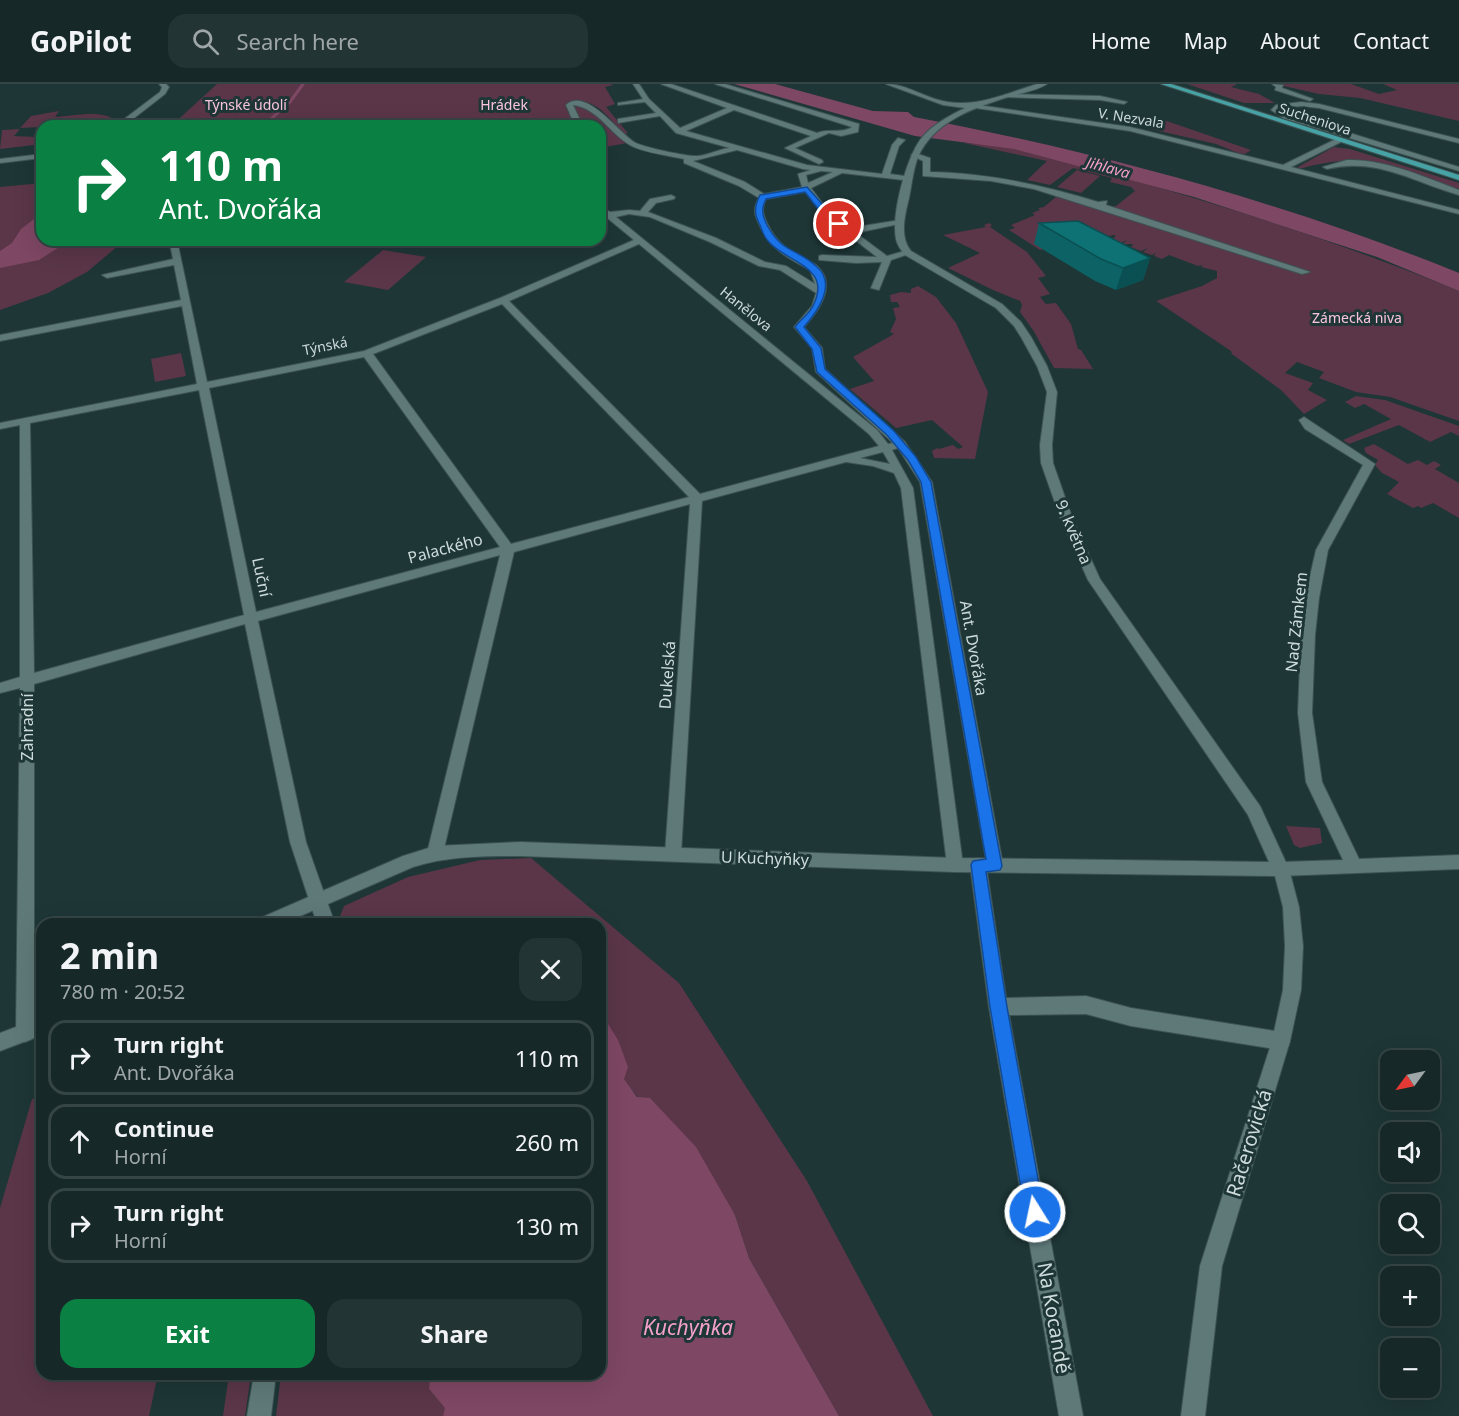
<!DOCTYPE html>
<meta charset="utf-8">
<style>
body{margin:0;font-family:"Noto Sans",sans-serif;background:#233434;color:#f1f3f6;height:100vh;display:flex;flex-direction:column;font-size:22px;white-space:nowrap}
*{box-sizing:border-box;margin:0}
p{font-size:20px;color:#9ea6a8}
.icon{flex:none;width:33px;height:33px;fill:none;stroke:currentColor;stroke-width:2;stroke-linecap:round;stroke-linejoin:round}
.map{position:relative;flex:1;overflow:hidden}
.side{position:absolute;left:36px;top:834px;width:570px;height:462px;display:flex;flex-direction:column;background:#162828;border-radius:18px;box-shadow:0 6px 24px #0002,0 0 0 2px #354445}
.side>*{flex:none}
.guide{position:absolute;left:36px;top:36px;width:570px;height:126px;border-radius:18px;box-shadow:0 6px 24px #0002,0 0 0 2px #354445;background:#0b8043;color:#fff;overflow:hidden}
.needle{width:39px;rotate:237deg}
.fabs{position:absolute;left:1380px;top:966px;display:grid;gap:12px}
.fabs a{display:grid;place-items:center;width:60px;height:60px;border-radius:12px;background:#162828;box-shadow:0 6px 24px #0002,0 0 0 2px #354445;font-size:30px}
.pin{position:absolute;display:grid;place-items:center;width:51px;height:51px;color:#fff;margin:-26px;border:3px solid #fff;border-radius:50%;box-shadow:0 2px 6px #0007}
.me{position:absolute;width:66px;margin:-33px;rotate:350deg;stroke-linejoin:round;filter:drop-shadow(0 0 4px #0008)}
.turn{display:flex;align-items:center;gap:21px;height:126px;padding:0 24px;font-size:27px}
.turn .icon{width:78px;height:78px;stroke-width:2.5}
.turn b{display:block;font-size:42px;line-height:51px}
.round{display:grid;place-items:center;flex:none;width:63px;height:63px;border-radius:18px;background:#233434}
.head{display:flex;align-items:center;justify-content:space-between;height:102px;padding:0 24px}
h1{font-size:36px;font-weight:700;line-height:45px}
.primary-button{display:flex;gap:12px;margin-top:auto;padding:12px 24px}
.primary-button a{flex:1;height:69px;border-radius:18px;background:#0b8043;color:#fff;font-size:24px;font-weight:700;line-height:69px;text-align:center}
.primary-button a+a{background:#233434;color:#f1f3f6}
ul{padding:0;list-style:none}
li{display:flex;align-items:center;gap:18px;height:75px;margin:0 12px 9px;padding:0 12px;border:3px solid #354445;border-radius:18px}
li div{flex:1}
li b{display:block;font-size:22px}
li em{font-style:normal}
header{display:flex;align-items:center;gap:36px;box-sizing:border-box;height:84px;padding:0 30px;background:#162828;border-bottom:2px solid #354445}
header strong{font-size:28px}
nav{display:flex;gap:33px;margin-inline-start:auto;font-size:21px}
.search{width:420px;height:54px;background:#233434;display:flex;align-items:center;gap:15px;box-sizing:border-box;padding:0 21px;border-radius:18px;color:#9ea6a8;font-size:22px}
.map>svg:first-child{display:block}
.green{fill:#5a3648}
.water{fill:#7e4763}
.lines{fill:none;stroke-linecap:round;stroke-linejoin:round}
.stream{stroke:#7e4763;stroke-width:3}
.street-casing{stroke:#3d5253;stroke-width:2}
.secondary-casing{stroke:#3d5253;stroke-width:2}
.primary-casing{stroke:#3d5253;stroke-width:2}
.street{fill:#5f7979;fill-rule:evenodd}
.secondary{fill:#5f7979;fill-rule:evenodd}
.primary{fill:#46a2a4;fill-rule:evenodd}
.wall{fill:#0c6265}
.shaded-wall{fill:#0a5052}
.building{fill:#0e7275;stroke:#0a5052;stroke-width:1.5}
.route{fill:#1a73e8;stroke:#114b97;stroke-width:1.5}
.labels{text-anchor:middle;stroke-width:6;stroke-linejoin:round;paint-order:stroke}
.far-park-label{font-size:14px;fill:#fac5dd;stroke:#1e3636}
.far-street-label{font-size:14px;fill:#cddbdb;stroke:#1e3636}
.far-water-label{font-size:15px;font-style:italic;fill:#f5a0ca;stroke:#1e3636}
.street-label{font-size:16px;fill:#cddbdb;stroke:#1e3636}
.near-street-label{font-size:20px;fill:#cddbdb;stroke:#1e3636}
.near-water-label{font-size:21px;font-style:italic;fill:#f5a0ca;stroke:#1e3636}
</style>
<header>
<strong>GoPilot</strong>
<div class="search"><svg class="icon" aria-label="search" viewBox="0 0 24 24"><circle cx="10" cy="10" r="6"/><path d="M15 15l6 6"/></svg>Search here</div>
<nav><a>Home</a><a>Map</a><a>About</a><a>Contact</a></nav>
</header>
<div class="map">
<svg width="1459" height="1332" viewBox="0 0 1459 1332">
<rect width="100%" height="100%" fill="#1e3636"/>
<path class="green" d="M 217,0 L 611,0 L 613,1 L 605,3 L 615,20 L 606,23 L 627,48 L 627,50 L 622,48 C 607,32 595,13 571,18 L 566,24 L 576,42 L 405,42 L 406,38 L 357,42 L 171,42 Z
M 1187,0 L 1237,0 L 1231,3 L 1259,10 L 1275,19 L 1244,19 Z
M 1275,0 L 1351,0 L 1379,10 L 1397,6 L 1383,0 L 1459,0 L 1459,37 L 1360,14 L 1319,10 Z
M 573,20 L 584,21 L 627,59 L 600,64 L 600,42 L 582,42 L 571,22 Z
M 59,27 L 55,33 C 71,32 98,26 112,34 L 99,42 L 69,42 L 75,34 L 56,35 L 52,40 L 42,40 L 40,43 L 42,44 L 42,60 L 0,65 L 2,46 L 20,45 L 14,52 L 36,53 L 40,48 L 36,48 L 39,43 L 20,44 L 31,32 Z
M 1156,35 L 1161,35 L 1251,66 L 1245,70 L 1238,69 L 1216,60 L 1146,44 Z
M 964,59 C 1014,59 1066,78 1115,91 C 1232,124 1347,161 1459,207 L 1459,337 L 1390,313 L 1356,308 L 1319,294 L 1324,288 L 1297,278 L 1285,289 L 1313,299 L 1308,306 L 1327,316 L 1304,330 L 1281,306 L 1232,270 L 1231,267 L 1156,217 L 1202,202 L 1217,194 L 1217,187 L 1201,183 L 1203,181 L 1198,182 L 1169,171 L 1162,175 L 1154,172 L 1156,169 L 1152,171 L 1143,168 L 1148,164 L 1141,167 L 1131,163 L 1133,160 L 1123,160 L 1127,156 L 1121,159 L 1112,155 L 1116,152 L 1114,151 L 1040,166 L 1009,146 L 1015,144 L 1011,141 L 1035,131 L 1032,129 L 1040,126 L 1038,124 L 1044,123 L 1057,112 L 1100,125 L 1116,122 L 1135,107 L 1131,103 L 1110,98 L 1112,94 L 1073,84 L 1050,101 L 1027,96 L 1047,77 Z
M 1334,63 L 1350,65 L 1459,99 L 1459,105 L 1364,77 C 1341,75 1321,79 1299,85 L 1298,83 Z
M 1077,86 L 1100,92 L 1081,109 L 1057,103 Z
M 42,99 L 42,156 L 125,156 L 87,188 L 48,209 L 0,226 L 0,103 Z
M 989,139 L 992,141 L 990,143 L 1027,168 L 1046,192 L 1038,194 L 1050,210 L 1040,213 L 1046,220 L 1056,219 L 1071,240 L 1078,265 L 1081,266 L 1093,285 L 1054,284 L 1033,246 L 1020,228 L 1022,221 L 1020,217 L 993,206 L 948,184 L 980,169 L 943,151 L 986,143 L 984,141 Z
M 383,166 L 426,173 L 388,206 L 344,198 Z
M 918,202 L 936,213 L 956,239 L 988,308 L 975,375 L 934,374 L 932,367 L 937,364 L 939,365 L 953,361 L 958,365 L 963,363 L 932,336 L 896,344 L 850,305 L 874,297 L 853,273 L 894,250 L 890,248 L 896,235 L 893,224 L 900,223 L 897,218 L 891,218 L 890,211 L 901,208 L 911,209 L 911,205 Z
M 181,269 L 186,292 L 155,298 L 151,275 Z
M 1356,312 L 1385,316 L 1459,342 L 1459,352 L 1451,348 L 1430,358 L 1399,341 L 1349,360 L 1343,356 L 1391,335 L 1364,320 L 1355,324 L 1345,318 Z
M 1374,360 L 1408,380 L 1418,376 L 1427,381 L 1434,377 L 1441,381 L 1435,385 L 1459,399 L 1459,434 L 1433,419 L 1421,424 L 1418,422 L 1413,424 L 1387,410 L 1399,398 L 1382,389 L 1375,381 L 1378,376 L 1366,369 L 1364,364 Z
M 1286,742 L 1320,744 L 1322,759 L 1300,764 L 1294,761 Z
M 531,774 L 679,899 L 807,1097 L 933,1332 L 839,1332 L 749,1174 L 735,1131 L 623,995 L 600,927 L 600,840 L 337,840 L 344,822 L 408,793 L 480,776 Z
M 42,1014 L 42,1290 L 158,1290 L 149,1332 L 0,1332 L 0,1124 L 32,1015 Z
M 229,1290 L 251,1290 L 245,1332 L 223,1332 Z
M 281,1290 L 430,1290 L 429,1305 L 446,1324 L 443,1332 L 276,1332 Z"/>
<path class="water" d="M 734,0 L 775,0 L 873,27 L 908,28 L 914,33 C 1099,68 1284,118 1459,189 L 1459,207 L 1377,173 L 1194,113 L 1014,65 L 915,52 Z
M 42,129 L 42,156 L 70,156 L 39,176 L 0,184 L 0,167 L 12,159 L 21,145 Z
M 600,927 L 618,956 L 628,983 L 624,995 L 637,1013 L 650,1014 L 696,1063 L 735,1131 L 749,1174 L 839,1332 L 443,1332 L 445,1324 L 429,1305 L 430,1290 L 600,1290 Z"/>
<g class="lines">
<path class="stream" d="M 263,42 L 290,18 L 303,0"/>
<g class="street-casing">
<path id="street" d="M 159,0 L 166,0 L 169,3 L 165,10 L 124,42 L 115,42 L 160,8 L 162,3 Z
M 633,0 L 639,0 L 649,15 L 680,44 L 727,24 L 661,0 L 671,0 L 817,49 C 829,44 841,50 852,43 L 715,0 L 725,0 L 859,40 L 858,48 L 841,52 L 829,49 L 795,64 L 822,76 L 823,78 L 819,80 L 785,64 L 811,52 L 734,26 L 686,47 L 807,81 L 882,90 L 892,61 L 898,54 L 905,56 L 899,62 L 890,90 L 912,93 L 912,97 L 842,89 L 811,104 L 826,124 L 850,144 L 900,136 L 904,139 L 856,149 L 887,172 L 908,166 L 912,169 L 891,176 L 879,206 L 871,204 L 882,178 L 856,179 L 819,176 L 819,172 L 822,171 L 877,173 L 833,139 L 805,108 L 766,115 C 761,124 763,131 768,141 C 776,158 788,166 804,175 C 808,177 814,179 817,182 C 838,201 818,228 804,243 L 822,264 L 825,285 L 905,358 L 932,398 L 1003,781 L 1001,786 L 995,788 L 989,786 L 987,781 L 920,398 L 898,364 L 892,366 L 913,404 L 963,781 L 961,786 L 955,788 L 949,786 L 947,781 L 901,404 L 894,389 L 873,382 L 846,378 L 702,417 L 681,770 L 679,775 L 673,777 L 667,775 L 665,770 L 690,420 L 514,468 L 443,769 L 441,774 L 435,776 L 429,774 L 427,769 L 500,471 L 258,537 L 306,758 L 335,840 L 317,840 L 290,758 L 245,540 L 34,600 L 34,949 L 32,955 L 25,958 L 18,955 L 16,949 L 20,604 L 0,609 L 0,599 L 20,593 L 20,341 L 0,345 L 0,339 L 197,300 L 182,222 L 0,257 L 0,251 L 181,216 L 174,181 L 107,194 L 102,191 L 173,175 L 169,156 L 177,156 L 207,298 L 364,267 L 500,214 L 634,156 L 600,128 L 600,122 L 610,128 L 629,126 L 640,127 L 650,115 L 671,111 L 675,113 L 674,115 L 656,119 L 648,128 L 716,154 L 765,178 L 786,182 L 815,200 L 810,186 C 786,173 771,166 759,140 C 754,130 753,124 759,114 L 739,102 L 684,79 L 684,75 C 670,72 641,68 630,61 C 610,50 598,24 573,21 L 583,42 L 575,42 L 566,21 C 586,3 618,48 634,58 C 642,63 688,73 698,72 C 709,71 719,65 730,64 L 676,49 L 660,32 L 618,39 L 618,35 L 656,29 L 645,18 L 618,21 L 618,19 L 643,15 ZM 737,66 L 803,85 L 811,86 L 798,90 L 802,103 L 764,110 L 745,98 L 693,77 ZM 821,87 L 833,88 L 808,99 L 806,91 ZM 629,130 L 650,133 L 710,158 L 759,182 L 780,186 L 816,209 L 812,222 L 794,243 L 812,264 L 816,288 L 893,359 L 888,360 L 877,346 L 616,133 ZM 639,160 L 869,350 L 879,362 L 700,410 L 509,217 ZM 502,220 L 689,413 L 511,460 L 373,270 ZM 364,273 L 500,463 L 256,528 L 209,304 ZM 199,306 L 244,531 L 34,589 L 30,339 ZM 883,368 L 890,380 L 860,374 Z
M 1272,0 L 1283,1 L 1282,4 L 1313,15 L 1310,17 L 1275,6 L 1276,3 Z
M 1006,10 L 1100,12 L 1127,18 L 1124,20 L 1100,16 L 1004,13 Z
M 1301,18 L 1319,20 L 1459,55 L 1459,59 L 1319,24 L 1301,22 L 1279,25 L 1289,30 L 1459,83 L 1459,87 L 1283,34 L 1271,26 L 1276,21 Z
M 971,20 L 1130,43 L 1283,81 L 1338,54 L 1341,58 L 1291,83 L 1459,126 L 1459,130 L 1130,47 L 969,23 Z
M 529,40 L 539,42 L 525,42 Z
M 915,69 L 930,74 L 930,88 C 988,89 1043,101 1098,118 L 1107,117 L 1106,121 L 1310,188 L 1302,190 L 1034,105 L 991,97 L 923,92 L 923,77 L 911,71 Z
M 42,70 L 42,74 L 0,79 L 0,75 Z
M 1347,76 C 1386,75 1424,93 1459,106 L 1459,111 C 1413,98 1377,73 1327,85 L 1323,83 Z
M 600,88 L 604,90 L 604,99 L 600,101 Z
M 1304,333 L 1375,380 L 1328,466 L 1319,514 L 1315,551 L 1312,629 L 1322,698 L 1359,775 L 1459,771 L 1459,785 L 1281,792 L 1275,790 L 1273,785 L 1275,780 L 1281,778 L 1343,776 L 1306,698 L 1298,629 L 1301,551 L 1305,514 L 1316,466 L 1363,381 L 1305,345 L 1299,336 Z
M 978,774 L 984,776 L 986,781 L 1006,914 L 1086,912 L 1131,924 L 1281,948 L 1288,951 L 1290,957 L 1288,963 L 1281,966 L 1131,942 L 1086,930 L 1009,931 L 1083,1332 L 1059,1332 L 989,923 L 970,781 L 972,776 Z
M 254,1290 L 276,1290 L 271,1332 L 247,1332 Z"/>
</g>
<g class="secondary-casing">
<path id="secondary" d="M 886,0 C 908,0 926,15 948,18 C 978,23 1008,9 1037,0 L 1047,0 C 1036,7 1021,9 1008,13 C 974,24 934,37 918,73 C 913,86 912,100 909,114 C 905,131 899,152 911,167 L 1002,220 L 1021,238 L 1031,253 L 1047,282 L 1057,308 L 1052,361 L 1053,379 L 1073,436 L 1100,495 L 1260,722 L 1289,785 L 1299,823 L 1303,862 L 1301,906 L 1290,957 L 1222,1182 L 1205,1332 L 1181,1332 L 1200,1182 L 1272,957 L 1283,906 L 1285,862 L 1283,823 L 1275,792 L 955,788 L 521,772 C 484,772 448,772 413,783 L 282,840 L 255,840 L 258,835 L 403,772 L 435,762 L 521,758 L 955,774 L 1269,778 L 1248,731 L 1088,496 L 1061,436 L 1041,379 L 1040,361 L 1047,308 L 1037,282 L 1021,253 L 1014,242 L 996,224 L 905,171 C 901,166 897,161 896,155 C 891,130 906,76 920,56 C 931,41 949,32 965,24 L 943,21 Z
M 42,933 L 42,951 L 0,967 L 0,949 Z"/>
</g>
<g class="primary-casing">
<path id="primary" d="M 1161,0 L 1171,0 L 1459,91 L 1459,96 Z"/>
</g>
<use href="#street" class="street"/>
<use href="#secondary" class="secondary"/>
<use href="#primary" class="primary"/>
</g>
<path class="wall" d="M 1039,139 L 1150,174 L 1143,196 L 1116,206 L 1095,197 L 1034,160 Z"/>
<path class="shaded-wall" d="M 1150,174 L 1143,196 L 1116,206 L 1123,184 Z"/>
<path class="building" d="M 1078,137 L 1150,174 L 1123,184 L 1101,175 L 1039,139 Z"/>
<path class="route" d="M 807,103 L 832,131 L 842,138 L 842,141 C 827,141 814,119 805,108 L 766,115 C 761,124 762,131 767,141 C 782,169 796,164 816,182 C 838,200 817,228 804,243 L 821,264 L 825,285 L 894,347 L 916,373 L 931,398 L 1002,782 L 1000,786 L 986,788 L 1007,923 L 1044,1128 L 1042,1134 L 1035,1137 L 1028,1134 L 1025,1128 L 990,923 L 971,781 L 973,777 L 986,775 L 921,398 L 908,376 L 887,351 L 817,288 L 812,265 L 795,243 C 800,236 809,230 813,222 C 833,182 787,179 769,158 C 765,154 762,147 760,141 C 754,130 754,123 760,111 Z"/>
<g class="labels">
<g class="far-park-label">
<text x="246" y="26">Týnské údolí</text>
<text x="504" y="26">Hrádek</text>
<text x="1357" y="239">Zámecká niva</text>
</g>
<g class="far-street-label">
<text transform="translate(1131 34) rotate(9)" y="5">V. Nezvala</text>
<text transform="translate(1315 35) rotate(18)" y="5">Sucheniova</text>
<text transform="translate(746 225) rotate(39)" y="5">Hanělova</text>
<text transform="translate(325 262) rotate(-11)" y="5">Týnská</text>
</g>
<g class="far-water-label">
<text transform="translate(1108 84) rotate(15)" y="5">Jihlava</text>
</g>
<g class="street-label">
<text transform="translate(1074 448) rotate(67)" y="6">9. května</text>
<text transform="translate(445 464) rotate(-15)" y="6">Palackého</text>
<text transform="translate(262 493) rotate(78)" y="6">Luční</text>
<text transform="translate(1296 538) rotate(-84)" y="6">Nad Zámkem</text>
<text transform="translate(974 564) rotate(80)" y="6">Ant. Dvořáka</text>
<text transform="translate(667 591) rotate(-86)" y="6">Dukelská</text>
<text transform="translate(27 643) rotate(-90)" y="6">Zahradní</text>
<text transform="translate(765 774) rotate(2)" y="6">U Kuchyňky</text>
</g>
<g class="near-street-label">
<text transform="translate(1249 1059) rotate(-73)" y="7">Račerovická</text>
<text transform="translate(1054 1234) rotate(80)" y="7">Na Kocandě</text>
</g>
<g class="near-water-label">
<text x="688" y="1251">Kuchyňka</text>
</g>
</g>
</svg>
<div class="fabs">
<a><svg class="needle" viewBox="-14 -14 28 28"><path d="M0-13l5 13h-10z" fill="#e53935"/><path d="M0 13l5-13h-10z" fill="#9ea6a8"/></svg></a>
<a><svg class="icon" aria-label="sound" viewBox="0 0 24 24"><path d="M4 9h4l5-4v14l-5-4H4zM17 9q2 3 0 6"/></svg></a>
<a><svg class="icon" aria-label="search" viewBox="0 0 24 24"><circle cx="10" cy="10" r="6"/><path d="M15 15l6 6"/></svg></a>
<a>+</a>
<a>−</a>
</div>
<div class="pin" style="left:839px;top:140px;background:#d93025"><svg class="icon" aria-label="arrive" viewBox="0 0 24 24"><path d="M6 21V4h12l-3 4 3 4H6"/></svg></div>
<svg class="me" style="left:1035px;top:1128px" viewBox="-20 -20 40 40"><circle r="17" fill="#1a73e8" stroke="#fff" stroke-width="3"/><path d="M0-11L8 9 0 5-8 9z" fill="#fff"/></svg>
<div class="guide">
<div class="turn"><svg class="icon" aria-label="right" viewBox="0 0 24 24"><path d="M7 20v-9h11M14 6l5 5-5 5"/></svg><div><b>110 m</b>Ant. Dvořáka</div></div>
</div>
<section class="side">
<div class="head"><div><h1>2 min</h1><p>780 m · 20:52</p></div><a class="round"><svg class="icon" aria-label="close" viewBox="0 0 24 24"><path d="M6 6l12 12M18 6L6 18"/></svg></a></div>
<ul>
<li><svg class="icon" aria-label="right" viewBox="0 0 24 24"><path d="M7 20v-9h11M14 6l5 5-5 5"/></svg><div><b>Turn right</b><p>Ant. Dvořáka</p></div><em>110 m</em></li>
<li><svg class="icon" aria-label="ahead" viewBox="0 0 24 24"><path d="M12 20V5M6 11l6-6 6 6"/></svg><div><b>Continue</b><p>Horní</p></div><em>260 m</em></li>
<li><svg class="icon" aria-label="right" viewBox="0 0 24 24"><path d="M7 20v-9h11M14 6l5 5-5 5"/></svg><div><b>Turn right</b><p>Horní</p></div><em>130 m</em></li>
</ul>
<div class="primary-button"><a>Exit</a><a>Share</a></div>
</section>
</div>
